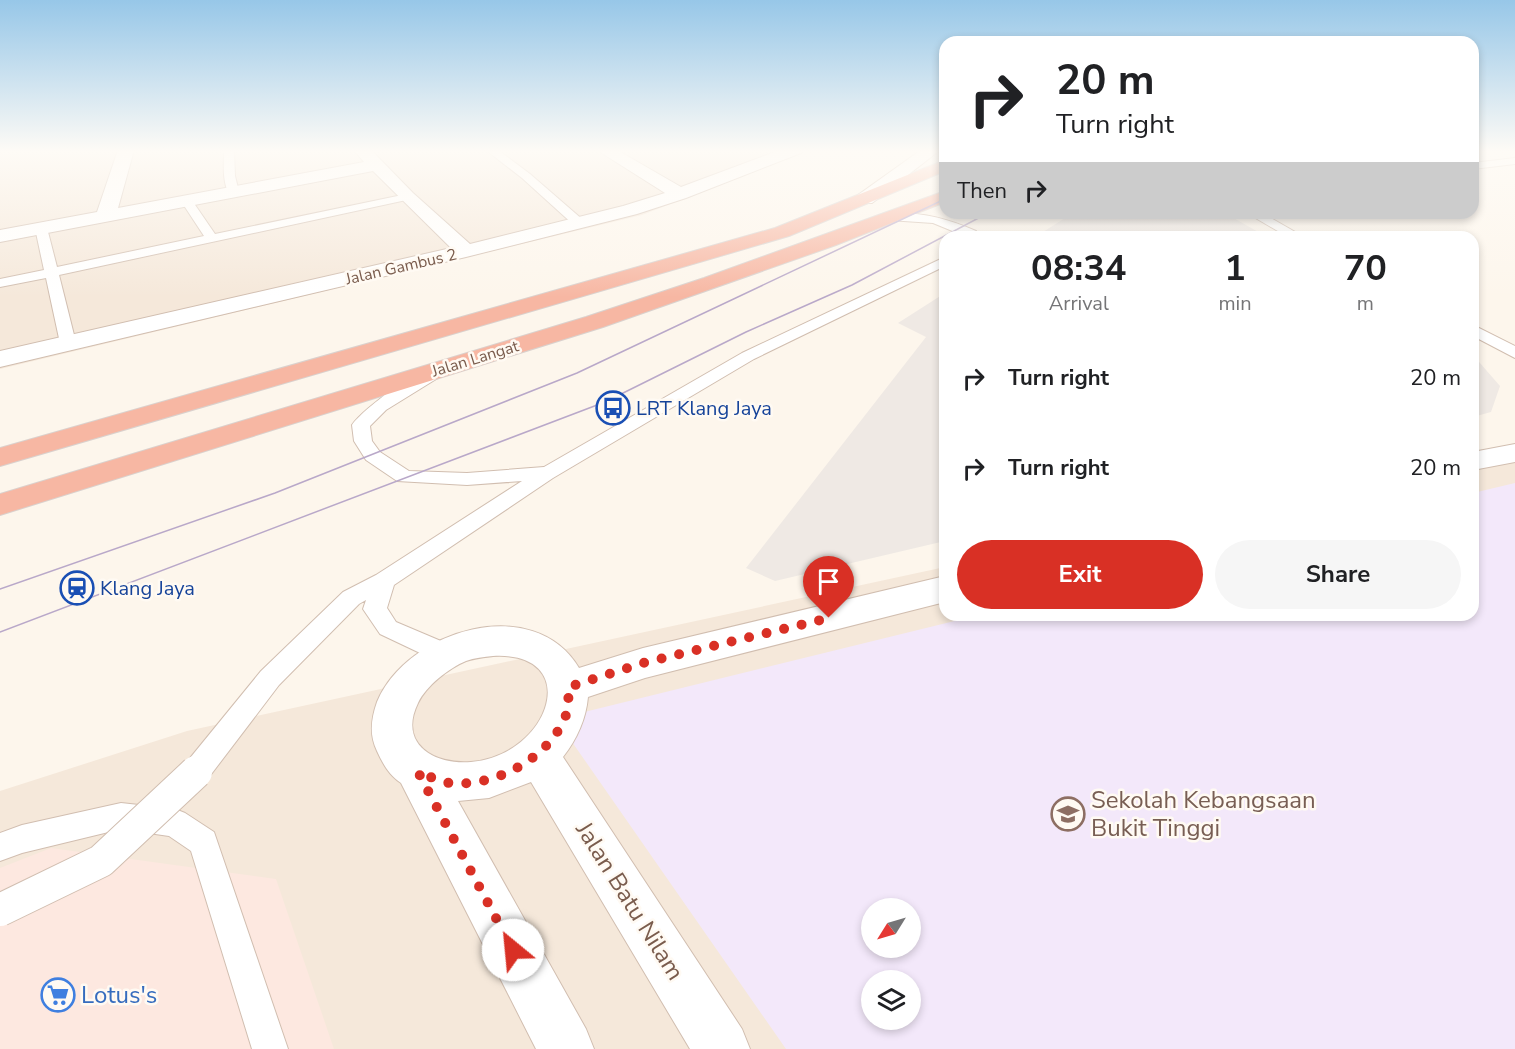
<!DOCTYPE html>
<style>
body{margin:0;font-family:"Nunito Sans",sans-serif;background:#f6f6f6;color:#202124;height:100vh;display:flex;flex-direction:column;font-size:22px;white-space:nowrap}
*{box-sizing:border-box;margin:0}
p{font-size:20px;color:#757577}
.icon{flex:none;width:33px;height:33px;fill:none;stroke:currentColor;stroke-width:2;stroke-linecap:round;stroke-linejoin:round}
.map{position:relative;flex:1;overflow:hidden}
.details{position:absolute;left:939px;top:231px;width:540px;height:390px;display:flex;flex-direction:column;background:#fff;border-radius:18px;box-shadow:0 3px 9px #0003}
.details>*{flex:none}
.hud{position:absolute;left:939px;top:36px;width:540px;height:183px;border-radius:18px;box-shadow:0 3px 9px #0003;background:#fff;color:#202124;overflow:hidden}
.needle{width:39px;rotate:233deg}
.fabs{position:absolute;left:861px;top:898px;display:grid;gap:12px}
.fabs a{display:grid;place-items:center;width:60px;height:60px;border-radius:50%;background:#fff;box-shadow:0 3px 9px #0003;font-size:30px}
.pin{position:absolute;display:grid;place-items:center;width:51px;height:51px;color:#fff;margin:-62px -26px;border-radius:50% 50% 50% 0;rotate:-45deg;box-shadow:0 0 6px #0007}
.pin .icon{rotate:45deg}
.me{position:absolute;width:66px;margin:-33px;rotate:332deg;stroke-linejoin:round;filter:drop-shadow(0 0 4px #0008)}
.turn{display:flex;align-items:center;gap:21px;height:126px;padding:0 18px;font-size:27px}
.turn .icon{width:78px;height:78px;stroke-width:2.5}
.turn b{display:block;font-size:42px;line-height:51px}
.then{display:flex;align-items:center;height:57px;padding:0 18px;background:#0003;gap:12px;font-size:22px}
.eta{display:flex;justify-content:space-evenly;align-items:center;height:102px;text-align:center}
.eta b{font-size:36px;font-weight:700;line-height:42px}
.button{display:flex;gap:12px;margin-top:auto;padding:12px 18px}
.button a{flex:1;height:69px;border-radius:36px;background:#d93025;color:#fff;font-size:24px;font-weight:700;line-height:69px;text-align:center}
.button a+a{background:#f6f6f6;color:#202124}
ul{padding:0;list-style:none}
li{display:flex;align-items:center;gap:18px;height:90px;padding:0 18px}
li div{flex:1}
li b{display:block;font-size:22px}
li em{font-style:normal}
.map>svg:first-child{display:block}
.residential{fill:#f5e8da;fill-rule:evenodd}
.commercial{fill:#fde8e0}
.industrial{fill:#efe9e4}
.education{fill:#f3e8fa;fill-rule:evenodd}
.lines{fill:none;stroke-linecap:round;stroke-linejoin:round}
.lane-casing{stroke:#d1beb0;stroke-width:2}
.street-casing{stroke:#d1beb0;stroke-width:2}
.secondary-casing{stroke:#d6c0b0;stroke-width:2}
.highway-casing{stroke:#dad1cd;stroke-width:2}
.lane{fill:#fff;fill-rule:evenodd}
.street{fill:#fff;fill-rule:evenodd}
.secondary{fill:#fff;fill-rule:evenodd}
.highway{fill:#f7b7a3;fill-rule:evenodd}
.tram{stroke:#b9a8c9;stroke-width:1.5}
.lane-bridge-casing{stroke:#d1beb0;stroke-width:34;stroke-linecap:butt}
.lane-bridge{stroke:#fff;stroke-width:32}
.route{stroke:#d93025;stroke-width:10;stroke-dasharray:0 18}
.labels{text-anchor:middle;stroke-width:5;stroke-linejoin:round;paint-order:stroke}
.far-street-label{font-size:16px;fill:#7a5c4d;stroke:#fffaf3}
.transit-label{font-size:20px;fill:#164399;stroke:#fffaf3;text-anchor:start}
.near-education-label{font-size:24px;fill:#785e54;stroke:#fffaf3;text-anchor:start}
.near-street-label{font-size:24px;fill:#7a5c4d;stroke:#fffaf3}
.near-shop-label{font-size:24px;fill:#366cbe;stroke:#fffaf3;text-anchor:start}
</style>
<div class="map">
<svg width="1515" height="1049" viewBox="0 0 1515 1049">
<rect width="100%" height="100%" fill="#fdf6ec"/>
<path class="residential" d="M 0,150 L 811,150 L 642,215 L 0,369 Z
M 1515,445 L 1515,1049 L 0,1049 L 0,791 L 187,731 L 945,567 L 945,615 L 1473,615 L 1473,454 ZM 872,909 L 910,909 L 910,948 L 872,948 ZM 872,981 L 910,981 L 910,1020 L 872,1020 Z"/>
<path class="commercial" d="M 51,848 L 276,879 L 334,1049 L 0,1049 L 0,868 Z"/>
<path class="industrial" d="M 1073,213 L 1225,213 L 1267,237 L 1035,237 Z
M 945,293 L 945,541 L 775,581 L 746,568 L 926,337 L 898,323 Z
M 1473,355 L 1500,386 L 1491,412 L 1473,417 Z"/>
<path class="education" d="M 1515,483 L 1515,1049 L 786,1049 L 556,719 L 979,615 L 1473,615 L 1473,493 ZM 872,909 L 910,909 L 910,948 L 872,948 ZM 872,981 L 910,981 L 910,1020 L 872,1020 Z"/>
<g class="lines">
<g class="lane-casing">
<path id="lane" d="M 224,150 L 234,150 L 235,176 L 239,192 L 237,194 L 229,194 C 222,180 224,165 224,150 Z
M 486,150 L 498,150 L 530,174 L 583,220 L 585,223 L 583,226 L 575,226 L 522,178 Z
M 1515,158 L 1515,164 L 1473,169 L 1473,163 Z
M 407,194 L 411,195 L 411,199 L 59,275 L 76,343 L 68,348 L 60,343 L 46,278 L 0,287 L 0,279 L 44,270 L 35,228 L 41,224 L 47,228 L 57,267 L 204,236 L 181,201 L 187,197 L 191,199 L 215,234 Z
M 893,213 C 923,212 949,219 976,231 L 979,237 L 967,237 L 933,223 L 889,220 L 887,217 Z
M 1247,213 L 1262,213 L 1304,237 L 1288,237 Z
M 945,257 L 945,266 L 754,359 L 553,478 L 394,585 L 387,608 L 396,622 L 455,647 L 458,654 L 455,661 L 446,664 L 437,661 L 380,634 L 363,609 L 366,600 L 359,604 L 279,685 L 206,781 L 196,784 L 186,781 L 182,772 L 186,763 L 261,671 L 343,592 L 376,575 L 522,481 L 467,485 L 397,481 L 366,460 L 354,441 L 352,425 C 363,409 422,364 441,368 L 443,372 L 441,376 L 386,410 L 370,426 L 372,441 L 380,452 L 409,471 L 467,473 L 544,467 L 742,353 Z
M 1473,325 L 1515,346 L 1515,358 L 1473,336 Z
M 121,803 L 175,809 L 185,813 L 214,832 L 288,1049 L 252,1049 L 191,851 L 169,836 L 121,829 L 22,853 L 0,861 L 0,833 L 22,825 Z"/>
</g>
<g class="street-casing">
<path id="street" d="M 118,150 L 134,150 L 118,208 L 364,162 L 354,150 L 371,150 L 413,193 L 470,244 L 623,206 L 665,193 L 597,150 L 617,150 L 681,187 L 780,150 L 803,150 L 801,153 L 686,198 L 637,214 L 466,257 L 0,367 L 0,351 L 451,248 L 373,171 L 0,242 L 0,230 L 97,212 Z
M 1515,444 L 1515,462 L 1473,470 L 1473,452 Z
M 945,576 L 945,602 L 645,678 L 588,697 C 586,719 577,739 563,757 L 742,1029 L 750,1049 L 690,1049 L 531,782 L 489,798 L 458,801 L 586,1029 L 594,1049 L 536,1049 L 401,783 C 389,775 383,764 377,751 C 369,735 371,719 377,702 C 407,630 534,592 579,668 L 643,648 ZM 493,656 C 584,651 551,755 471,762 C 434,765 398,744 418,703 C 426,686 449,668 466,661 C 474,658 484,657 493,656 Z"/>
</g>
<g class="secondary-casing">
<path id="secondary" d="M 921,150 L 940,150 L 872,203 L 858,203 L 856,199 L 858,195 Z"/>
</g>
<g class="highway-casing">
<path id="highway" d="M 945,160 L 945,171 L 789,236 L 0,466 L 0,448 L 775,228 Z
M 945,191 L 945,202 L 836,245 L 603,327 L 0,515 L 0,494 L 586,317 L 704,278 Z"/>
</g>
<use href="#lane" class="lane"/>
<use href="#street" class="street"/>
<use href="#secondary" class="secondary"/>
<use href="#highway" class="highway"/>
<path class="tram" d="M 0,589 L 275,493 L 577,373 L 945,199
M 0,632 L 605,402 L 746,332 L 852,285 L 988,213"/>
<g class="lane-bridge-casing">
<path id="lane-bridge" d="M 0,910 L 101,861 L 196,772"/>
</g>
<use href="#lane-bridge" class="lane-bridge"/>
</g>
<linearGradient id="sky" x2="0" y2="1"><stop stop-color="#97c7e8"/><stop offset="0.51" stop-color="#fefbf6"/><stop offset="1" stop-color="#fefbf6" stop-opacity="0"/></linearGradient>
<rect width="1515" height="297" fill="url(#sky)"/>
<g class="lines">
<path class="route" d="M 513,950 L 418,772 C 428,776 439,781 449,783 C 494,788 550,758 566,715 C 569,707 568,696 569,687 L 643,663 L 829,618"/>
</g>
<defs>
<g id="bus-ring" transform="scale(1.725)"><circle r="9.5" fill="#fffaf3" stroke="#1a4fb4" stroke-width="1.5"/><path d="M-5-6H5V4H4V6H2V4H-2V6H-4V4H-5ZM-3.5-4V0h7V-4ZM-3.5 1.2v1.5H-2V1.2ZM2 1.2v1.5H3.5V1.2Z" fill="#1a4fb4"/></g>
<g id="station-ring" transform="scale(1.725)"><circle r="9.5" fill="#fffaf3" stroke="#1a4fb4" stroke-width="1.5"/><path d="M-3-6H3Q5-6 5-4V2Q5 4 3 4L4.5 6H3L1.5 4h-3L-3 6H-4.5L-3 4Q-5 4-5 2V-4Q-5-6-3-6ZM-3.5-4v3h7v-3ZM-3.5 1v1.5H-2V1ZM2 1v1.5H3.5V1Z" fill="#1a4fb4"/></g>
<g id="school-ring" transform="scale(1.725)"><circle r="9.5" fill="#fffaf3" stroke="#8d6e63" stroke-width="1.5"/><path d="M0-5L7-2L0 1L-7-2ZM-4 1L0 2.5L4 1V4Q0 6-4 4Z" fill="#8d6e63"/></g>
<g id="supermarket-ring" transform="scale(1.725)"><circle r="9.5" fill="#fffaf3" stroke="#3f7fe0" stroke-width="1.5"/><path d="M-6-5.5h2.5l.6 2H6L4.5 2H-2.5L-4.4-4H-6ZM-1.5 3.2a1.3 1.3 0 1 0 .1 0ZM3 3.2a1.3 1.3 0 1 0 .1 0Z" fill="#3f7fe0"/></g>
</defs>
<g fill-rule="evenodd">
<use href="#bus-ring" x="613" y="408"/>
<use href="#station-ring" x="77" y="588"/>
<use href="#school-ring" x="1068" y="814"/>
<use href="#supermarket-ring" x="58" y="995"/>
</g>
<g class="labels">
<g class="far-street-label">
<text transform="translate(401 266) rotate(-13)" y="6">Jalan Gambus 2</text>
<text transform="translate(475 358) rotate(-17)" y="6">Jalan Langat</text>
</g>
<g class="transit-label">
<text x="636" y="415">LRT Klang Jaya</text>
<text x="100" y="595">Klang Jaya</text>
</g>
<g class="near-education-label">
<text x="1091" y="808">Sekolah Kebangsaan<tspan x="1091" dy="28">Bukit Tinggi</tspan></text>
</g>
<g class="near-street-label">
<text transform="translate(630 901) rotate(58)" y="8">Jalan Batu Nilam</text>
</g>
<g class="near-shop-label">
<text x="81" y="1003">Lotus's</text>
</g>
</g>
</svg>
<div class="fabs">
<a><svg class="needle" viewBox="-14 -14 28 28"><path d="M0-13l5 13h-10z" fill="#e53935"/><path d="M0 13l5-13h-10z" fill="#757577"/></svg></a>
<a><svg class="icon" aria-label="layers" viewBox="0 0 24 24"><path d="M12 4l9 5-9 5-9-5zM3 14l9 5 9-5"/></svg></a>
</div>
<div class="pin" style="left:829px;top:618px;background:#d93025"><svg class="icon" aria-label="arrive" viewBox="0 0 24 24"><path d="M6 21V4h12l-3 4 3 4H6"/></svg></div>
<svg class="me" style="left:513px;top:950px" viewBox="-20 -20 40 40"><circle r="19" fill="#fff"/><path d="M0-13L10 11 0 6-10 11z" fill="#d93025"/></svg>
<div class="hud">
<div class="turn"><svg class="icon" aria-label="right" viewBox="0 0 24 24"><path d="M7 20v-9h11M14 6l5 5-5 5"/></svg><div><b>20 m</b>Turn right</div></div>
<div class="then">Then<svg class="icon" aria-label="right" viewBox="0 0 24 24"><path d="M7 20v-9h11M14 6l5 5-5 5"/></svg></div>
</div>
<section class="details">
<div class="eta">
<div><b>08:34</b><p>Arrival</p></div>
<div><b>1</b><p>min</p></div>
<div><b>70</b><p>m</p></div>
</div>
<ul>
<li><svg class="icon" aria-label="right" viewBox="0 0 24 24"><path d="M7 20v-9h11M14 6l5 5-5 5"/></svg><div><b>Turn right</b></div><em>20 m</em></li>
<li><svg class="icon" aria-label="right" viewBox="0 0 24 24"><path d="M7 20v-9h11M14 6l5 5-5 5"/></svg><div><b>Turn right</b></div><em>20 m</em></li>
</ul>
<div class="button"><a>Exit</a><a>Share</a></div>
</section>
</div>
